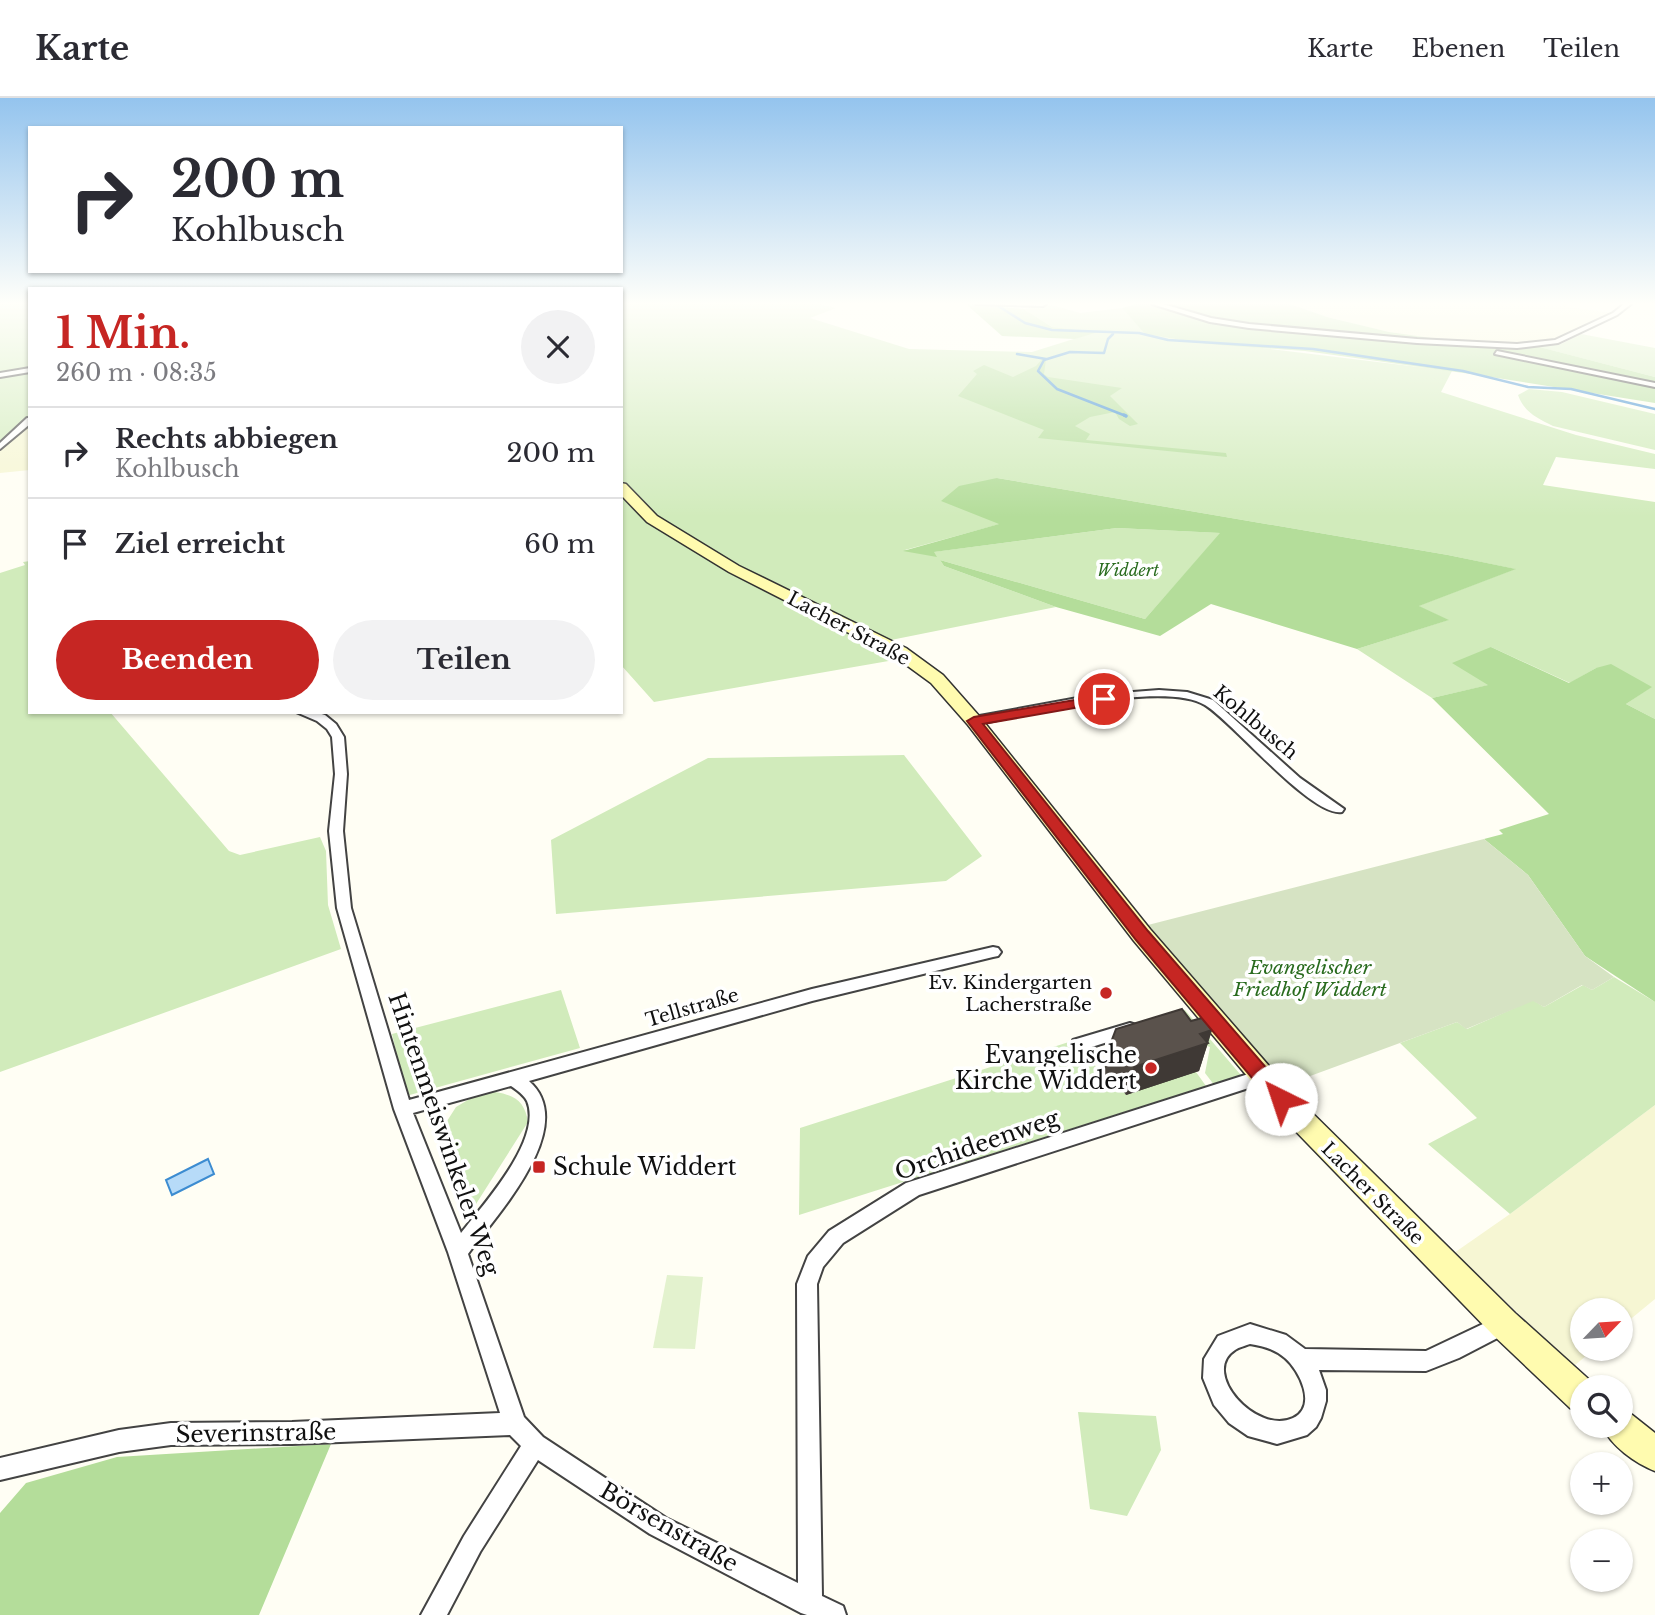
<!DOCTYPE html>
<html lang="de">
<meta charset="utf-8">
<style>
body{margin:0;font-family:"Libre Baskerville",serif;background:#f2f2f3;color:#2b2b33;height:100vh;display:flex;flex-direction:column;font-size:26px;white-space:nowrap}
*{box-sizing:border-box;margin:0}
p{font-size:23px;color:#7c7c81}
.icon{flex:none;width:38px;height:38px;fill:none;stroke:currentColor;stroke-width:2;stroke-linecap:round;stroke-linejoin:round}
.map{position:relative;flex:1;overflow:hidden}
.side{position:absolute;left:28px;top:189px;width:595px;height:427px;display:flex;flex-direction:column;background:#fff;border-radius:0px;box-shadow:0 2px 5px #0004}
.side>*{flex:none}
.hud{position:absolute;left:28px;top:28px;width:595px;height:147px;border-radius:0px;box-shadow:0 2px 5px #0004;background:#fff;color:#2b2b33;overflow:hidden}
.needle{width:46px;rotate:65deg}
.tools{position:absolute;left:1570px;top:1200px;display:grid;gap:14px}
.tools a{display:grid;place-items:center;width:63px;height:63px;border-radius:50%;background:#fff;box-shadow:0 2px 5px #0004;font-size:35px}
.pin{position:absolute;display:grid;place-items:center;width:60px;height:60px;color:#fff;margin:-30px;border:4px solid #fff;border-radius:50%;box-shadow:0 2px 7px #0007}
.me{position:absolute;width:77px;margin:-38px;rotate:319deg;stroke-linejoin:round;filter:drop-shadow(0 0 5px #0008)}
.turn{display:flex;align-items:center;gap:24px;height:147px;padding:0 28px;font-size:32px}
.turn .icon{width:91px;height:91px;stroke-width:2.5}
.turn b{display:block;font-size:49px;line-height:60px}
.round{display:grid;place-items:center;flex:none;width:74px;height:74px;border-radius:37px;background:#f2f2f3}
.headline{display:flex;align-items:center;justify-content:space-between;height:119px;padding:0 28px}
h1{font-size:42px;font-weight:700;line-height:52px;color:#c62623}
.action{display:flex;gap:14px;margin-top:auto;padding:14px 28px}
.action a{flex:1;height:80px;border-radius:42px;background:#c62623;color:#fff;font-size:28px;font-weight:700;line-height:80px;text-align:center}
.action a+a{background:#f2f2f3;color:#2b2b33}
ul{padding:0;list-style:none}
li{display:flex;align-items:center;gap:21px;height:91px;padding:0 28px;border-top:2px solid #e1e1e2}
li div{flex:1}
li b{display:block;font-size:26px}
li em{font-style:normal}
header{display:flex;align-items:center;gap:42px;box-sizing:border-box;height:98px;padding:0 35px;background:#fff;border-bottom:2px solid #e1e1e2}
header strong{font-size:33px}
nav{display:flex;gap:38px;margin-inline-start:auto;font-size:24px}
.map>svg:first-child{display:block}
.farmland{fill:#f6f6d3}
.green{fill:#d1ebbb}
.forest{fill:#b4dd9a}
.cemetery{fill:#d6e3c3}
.pitch{fill:#e3f2ce}
.water{fill:#b7dbf8;stroke:#3c8cd1;stroke-width:2}
.lines{fill:none;stroke-linecap:round;stroke-linejoin:round}
.stream-far1{stroke:#3c8cd1;stroke-width:2.5}
.stream{stroke:#3c8cd1;stroke-width:3.5}
.street-casing{stroke:#434343;stroke-width:4}
.secondary-casing{stroke:#323232;stroke-width:3}
.street{fill:#fff;fill-rule:evenodd}
.secondary{fill:#fffbaf;fill-rule:evenodd}
.wall{fill:#4d4741}
.shaded-wall{fill:#3f3935}
.building{fill:#5a524c;stroke:#3f3935;stroke-width:2}
.route{fill:#c62623;stroke:#811917;stroke-width:2}
.poi-dot{fill:#c62623;stroke:#fff;stroke-width:2.5}
.labels{text-anchor:middle;stroke-width:7;stroke-linejoin:round;paint-order:stroke}
.far-park-label{font-size:16px;font-style:italic;fill:#296b1e;stroke:#fff}
.street-label{font-size:19px;fill:#101010;stroke:#fff}
.park-label{font-size:19px;font-style:italic;fill:#296b1e;stroke:#fff}
.poi-label{font-size:19px;fill:#101010;stroke:#fff;text-anchor:end}
.near-poi-label{font-size:23px;fill:#101010;stroke:#fff;text-anchor:end}
.near-street-label{font-size:23px;fill:#101010;stroke:#fff}
</style>
<header>
<strong>Karte</strong>
<nav><a>Karte</a><a>Ebenen</a><a>Teilen</a></nav>
</header>
<div class="map">
<svg width="1655" height="1517" viewBox="0 0 1655 1517">
<rect width="100%" height="100%" fill="#fffef4"/>
<path class="farmland" d="M 1290,206 L 1567,206 L 1567,209 L 1613,215 L 1546,244 L 1497,246 L 1426,241 L 1389,234 L 1327,219 Z
M 30,328 L 30,372 L 0,375 L 0,352 Z
M 1655,1007 L 1655,1201 L 1621,1229 L 1620,1213 L 1582,1213 L 1582,1251 L 1594,1251 L 1574,1268 L 1454,1155 L 1510,1116 Z"/>
<path class="green" d="M 0,206 L 30,206 L 30,318 L 0,346 Z
M 621,206 L 819,206 L 836,210 L 810,220 L 909,251 L 1032,254 L 1096,234 L 1052,229 L 1024,211 L 1052,207 L 1080,215 L 1122,210 L 1146,236 L 1206,246 L 1246,248 L 1452,273 L 1441,294 L 1576,337 L 1655,356 L 1655,371 L 1556,359 L 1543,387 L 1655,404 L 1655,621 L 1626,606 L 1651,589 L 1596,570 L 1570,585 L 1491,549 L 1489,587 L 1432,600 L 1357,551 L 1448,522 L 1418,508 L 1515,471 L 1448,457 L 997,380 L 1000,426 L 905,452 L 933,454 L 1117,430 L 1221,435 L 1145,521 L 940,462 L 944,468 L 1056,509 L 886,543 L 734,466 L 656,420 L 621,381 Z
M 1581,236 L 1655,250 L 1655,279 L 1539,249 L 1561,246 Z
M 1529,291 L 1562,294 L 1655,316 L 1655,352 L 1553,328 C 1537,320 1524,314 1518,297 Z
M 621,395 L 778,497 L 900,561 L 654,604 L 621,567 Z
M 30,463 L 30,614 L 110,614 L 229,753 L 240,757 L 320,739 L 326,753 L 328,807 L 341,851 L 0,974 L 0,475 L 25,467 L 23,464 Z
M 904,657 L 982,758 L 946,783 L 556,816 L 551,742 L 708,660 Z
M 1614,879 L 1655,904 L 1655,1007 L 1510,1116 L 1428,1046 L 1477,1020 L 1400,945 L 1457,924 L 1467,931 L 1533,902 L 1544,909 L 1583,887 L 1592,892 Z
M 561,892 L 580,950 L 406,998 L 392,936 Z
M 1185,912 L 1246,983 L 1218,992 L 1205,975 L 1210,949 L 1171,936 L 1159,921 Z
M 1075,942 L 1097,970 L 1117,964 L 1196,974 L 1206,988 L 799,1117 L 800,1030 Z
M 495,994 C 515,997 525,1004 528,1024 L 476,1106 L 462,1110 L 439,1048 L 442,1031 L 456,1009 L 478,996 Z
M 1078,1314 L 1156,1318 L 1161,1352 L 1127,1418 L 1090,1411 Z"/>
<path class="forest" d="M 966,206 L 1024,211 L 1052,229 L 1098,234 L 1075,241 L 1002,238 Z
M 1136,206 L 1290,206 L 1327,219 L 1389,234 L 1459,244 L 1528,246 L 1655,279 L 1655,305 L 1478,277 L 1305,253 L 1206,246 L 1145,236 L 1122,210 Z
M 1042,261 L 1046,262 L 1044,276 L 1048,279 L 1122,290 L 1110,298 L 1138,326 L 1130,328 L 1119,321 L 1115,314 L 1090,319 L 1075,328 L 1090,336 L 1086,342 L 1226,355 L 1227,359 L 1038,340 L 1044,332 L 958,298 L 977,276 L 973,273 L 984,267 L 1013,279 L 1036,268 Z
M 997,380 L 1448,457 L 1516,471 L 1419,508 L 1449,522 L 1357,551 L 1211,506 L 1160,538 L 1056,509 L 944,468 L 940,462 L 1145,521 L 1220,435 L 1117,430 L 934,454 L 937,459 L 903,453 L 999,426 L 941,403 L 959,388 Z
M 1491,549 L 1569,585 L 1596,570 L 1611,566 L 1652,589 L 1626,606 L 1655,621 L 1655,904 L 1585,858 L 1528,777 L 1484,741 L 1503,736 L 1499,732 L 1549,716 L 1432,600 L 1488,587 L 1452,565 Z
M 331,1346 L 259,1517 L 0,1517 L 0,1415 L 26,1385 L 117,1359 Z"/>
<path class="cemetery" d="M 1484,741 L 1528,777 L 1585,858 L 1614,879 L 1592,892 L 1582,887 L 1544,909 L 1533,903 L 1466,931 L 1457,924 L 1283,988 L 1144,828 Z"/>
<path class="pitch" d="M 667,1177 L 703,1179 L 695,1251 L 653,1250 Z"/>
<path class="water" d="M 208,1061 L 214,1076 L 172,1097 L 166,1082 Z"/>
<g class="lines">
<path class="stream-far1" d="M 995,206 L 1025,225 L 1052,232 L 1139,235 L 1168,242 L 1313,251 L 1463,273 L 1528,289 L 1571,291 L 1655,311
M 1113,236 L 1108,241 L 1104,255 L 1070,254 L 1044,262 L 1038,273 L 1057,291 L 1126,318
M 1017,256 L 1046,261"/>
<path class="stream" d="M 1124,317 L 1126,318"/>
<g class="street-casing">
<path id="street" d="M 976,206 L 1046,206 L 1043,208 Z
M 1152,206 L 1163,206 L 1211,220 L 1249,226 L 1417,241 L 1517,246 L 1555,242 L 1613,215 L 1624,206 L 1631,206 L 1617,217 L 1558,245 L 1517,250 L 1417,245 L 1249,230 L 1210,224 Z
M 1497,253 L 1655,285 L 1655,289 L 1495,256 Z
M 30,270 L 30,274 L 0,279 L 0,275 Z
M 27,320 L 30,320 L 30,326 L 0,351 L 0,345 Z
M 1159,592 L 1187,594 L 1213,602 L 1300,680 L 1344,711 L 1342,714 C 1312,720 1233,624 1205,607 C 1165,582 1022,617 974,627 L 968,623 L 974,619 L 1094,597 Z
M 296,614 L 315,614 L 325,617 L 336,626 L 344,639 L 347,676 L 343,733 L 351,810 L 409,1002 L 812,891 L 993,849 L 998,850 L 1001,854 L 998,858 L 993,859 L 812,903 L 529,983 C 580,1028 497,1117 468,1156 L 524,1319 L 543,1339 L 666,1420 L 798,1485 L 797,1186 L 808,1158 L 829,1133 L 906,1085 L 1261,972 L 1267,974 L 1270,979 L 1267,984 L 919,1097 L 843,1145 L 823,1169 L 817,1186 L 822,1498 L 843,1508 L 846,1517 L 807,1517 L 801,1515 L 650,1436 L 538,1362 L 480,1454 L 447,1517 L 421,1517 L 464,1438 L 521,1348 L 510,1337 L 292,1346 L 171,1347 L 119,1354 L 0,1382 L 0,1360 L 119,1332 L 171,1325 L 292,1324 L 500,1315 L 448,1154 L 394,1011 L 337,810 L 329,733 L 335,676 L 332,639 L 327,631 L 317,623 ZM 511,988 C 517,992 524,997 527,1003 C 543,1041 483,1107 461,1135 L 413,1015 Z
M 1130,925 L 1136,927 L 1138,931 L 1136,935 L 1079,953 L 1073,952 L 1071,947 L 1073,942 Z
M 1504,1216 L 1511,1219 L 1514,1226 L 1511,1233 L 1459,1260 L 1426,1273 L 1319,1272 L 1326,1292 L 1326,1303 L 1321,1320 L 1316,1329 L 1307,1337 L 1277,1346 L 1248,1338 L 1229,1325 L 1214,1307 L 1203,1280 L 1204,1261 L 1218,1238 L 1250,1226 L 1286,1237 L 1305,1251 L 1426,1253 ZM 1250,1246 C 1263,1248 1275,1251 1285,1260 C 1299,1272 1318,1308 1293,1320 C 1256,1337 1200,1274 1235,1252 C 1239,1249 1245,1248 1250,1246 Z"/>
</g>
<g class="secondary-casing">
<path id="secondary" d="M 621,385 L 626,386 L 657,418 L 739,468 L 906,550 L 943,577 L 980,619 L 1150,831 L 1296,999 L 1515,1215 L 1594,1286 L 1595,1290 L 1582,1290 L 1582,1314 L 1570,1310 L 1493,1237 L 1278,1015 L 1134,843 L 968,627 L 931,585 L 894,558 L 729,474 L 647,424 L 621,397 Z
M 1620,1312 L 1631,1316 L 1655,1335 L 1655,1373 C 1635,1365 1611,1348 1602,1328 L 1620,1328 Z"/>
</g>
<use href="#street" class="street"/>
<use href="#secondary" class="secondary"/>
</g>
<path class="wall" d="M 1191,923 L 1212,932 L 1199,973 L 1126,997 L 1121,990 L 1109,986 L 1103,975 L 1110,947 Z"/>
<path class="shaded-wall" d="M 1212,932 L 1199,973 L 1126,997 L 1134,969 L 1200,936 Z"/>
<path class="building" d="M 1182,911 L 1191,923 L 1202,920 L 1212,932 L 1200,936 L 1208,945 L 1134,969 L 1129,962 L 1116,958 L 1110,947 L 1116,931 Z"/>
<linearGradient id="sky" x2="0" y2="1"><stop stop-color="#94c4ee"/><stop offset="0.49" stop-color="#fffffa"/><stop offset="1" stop-color="#fffffa" stop-opacity="0"/></linearGradient>
<rect width="1655" height="419" fill="url(#sky)"/>
<path class="route" d="M 1104,597 L 1109,598 L 1109,604 L 983,626 L 1148,833 L 1288,995 L 1291,1001 L 1288,1006 L 1281,1009 L 1274,1006 L 1136,842 L 967,623 L 974,619 Z"/>
<g class="poi-dot">
<circle cx="1106" cy="895" r="7"/>
<circle cx="1151" cy="970" r="7"/>
<rect x="532" y="1062" width="14" height="14" rx="3.5"/>
</g>
<g class="labels">
<g class="far-park-label">
<text x="1128" y="478">Widdert</text>
</g>
<g class="street-label">
<text transform="translate(849 530) rotate(28)" y="7">Lacher Straße</text>
<text transform="translate(1256 624) rotate(40)" y="7">Kohlbusch</text>
<text transform="translate(692 909) rotate(-16)" y="7">Tellstraße</text>
<text transform="translate(1373 1095) rotate(45)" y="7">Lacher Straße</text>
</g>
<g class="park-label">
<text x="1310" y="876">Evangelischer<tspan x="1310" dy="22">Friedhof Widdert</tspan></text>
</g>
<g class="poi-label">
<text x="1092" y="891">Ev. Kindergarten<tspan x="1092" dy="22">Lacherstraße</tspan></text>
</g>
<g class="near-poi-label">
<text x="1137" y="965">Evangelische<tspan x="1137" dy="26">Kirche Widdert</tspan></text>
<text x="553" y="1077" text-anchor="start">Schule Widdert</text>
</g>
<g class="near-street-label">
<text transform="translate(444 1036) rotate(71)" y="8">Hintenmeiswinkeler Weg</text>
<text transform="translate(977 1047) rotate(-19)" y="8">Orchideenweg</text>
<text transform="translate(256 1335) rotate(-1)" y="8">Severinstraße</text>
<text transform="translate(669 1429) rotate(30)" y="8">Börsenstraße</text>
</g>
</g>
</svg>
<div class="tools">
<a><svg class="needle" viewBox="-14 -14 28 28"><path d="M0-13l5 13h-10z" fill="#e53935"/><path d="M0 13l5-13h-10z" fill="#7c7c81"/></svg></a>
<a><svg class="icon" aria-label="search" viewBox="0 0 24 24"><circle cx="10" cy="10" r="6"/><path d="M15 15l6 6"/></svg></a>
<a>+</a>
<a>−</a>
</div>
<div class="pin" style="left:1104px;top:601px;background:#d93025"><svg class="icon" aria-label="arrive" viewBox="0 0 24 24"><path d="M6 21V4h12l-3 4 3 4H6"/></svg></div>
<svg class="me" style="left:1281px;top:1001px" viewBox="-20 -20 40 40"><circle r="19" fill="#fff"/><path d="M0-13L10 11 0 6-10 11z" fill="#c62623"/></svg>
<div class="hud">
<div class="turn"><svg class="icon" aria-label="right" viewBox="0 0 24 24"><path d="M7 20v-9h11M14 6l5 5-5 5"/></svg><div><b>200 m</b>Kohlbusch</div></div>
</div>
<section class="side">
<div class="headline"><div><h1>1 Min.</h1><p>260 m · 08:35</p></div><a class="round"><svg class="icon" aria-label="close" viewBox="0 0 24 24"><path d="M6 6l12 12M18 6L6 18"/></svg></a></div>
<ul>
<li><svg class="icon" aria-label="right" viewBox="0 0 24 24"><path d="M7 20v-9h11M14 6l5 5-5 5"/></svg><div><b>Rechts abbiegen</b><p>Kohlbusch</p></div><em>200 m</em></li>
<li><svg class="icon" aria-label="arrive" viewBox="0 0 24 24"><path d="M6 21V4h12l-3 4 3 4H6"/></svg><div><b>Ziel erreicht</b></div><em>60 m</em></li>
</ul>
<div class="action"><a>Beenden</a><a>Teilen</a></div>
</section>
</div>
